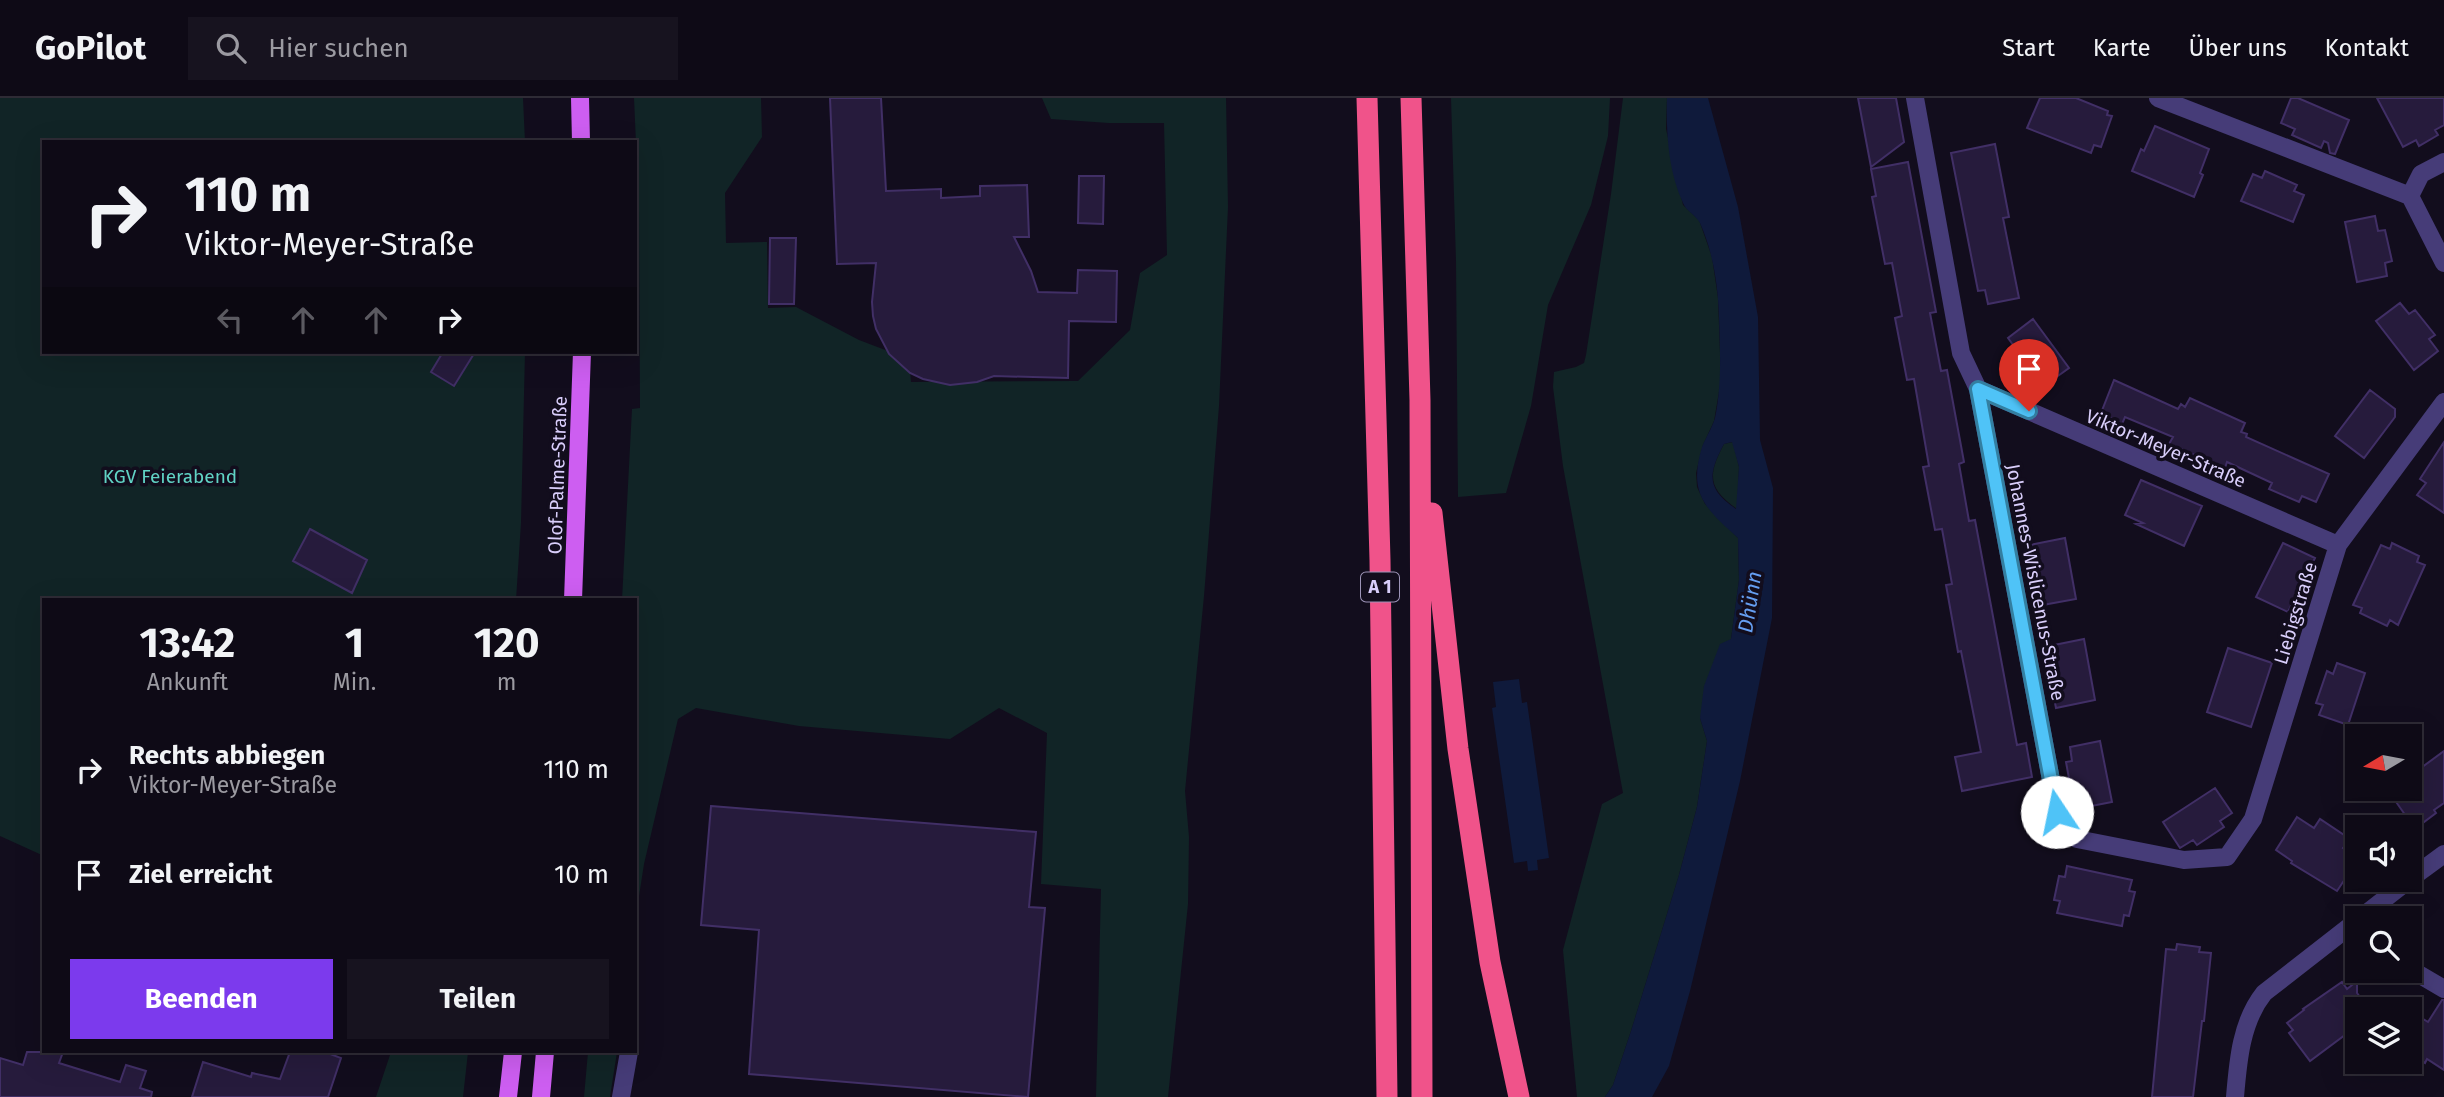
<!DOCTYPE html>
<html lang="de">
<meta charset="utf-8">
<style>
body{margin:0;font-family:"Fira Sans",sans-serif;background:#17131f;color:#f1f3f6;height:100vh;display:flex;flex-direction:column;font-size:26px;white-space:nowrap}
*{box-sizing:border-box;margin:0}
p{font-size:23px;color:#9b9aa1}
.icon{flex:none;width:38px;height:38px;fill:none;stroke:currentColor;stroke-width:2;stroke-linecap:round;stroke-linejoin:round}
.map{position:relative;flex:1;overflow:hidden}
.details{position:absolute;left:42px;top:500px;width:595px;height:455px;display:flex;flex-direction:column;background:#0e0a16;border-radius:0px;box-shadow:0 7px 28px #0002,0 0 0 2px #2e2b35}
.details>*{flex:none}
.banner{position:absolute;left:42px;top:42px;width:595px;height:214px;border-radius:0px;box-shadow:0 7px 28px #0002,0 0 0 2px #2e2b35;background:#0e0a16;color:#f1f3f6;overflow:hidden}
.needle{width:46px;rotate:260deg}
.fabs{position:absolute;left:2345px;top:626px;display:grid;gap:14px}
.fabs a{display:grid;place-items:center;width:77px;height:77px;border-radius:0px;background:#0e0a16;box-shadow:0 7px 28px #0002,0 0 0 2px #2e2b35;font-size:35px}
.pin{position:absolute;display:grid;place-items:center;width:60px;height:60px;color:#fff;margin:-72px -30px;border-radius:50% 50% 50% 0;rotate:-45deg;box-shadow:0 0 7px #0007}
.pin .icon{rotate:45deg}
.me{position:absolute;width:77px;margin:-38px;rotate:349deg;stroke-linejoin:round;filter:drop-shadow(0 0 5px #0008)}
.turn{display:flex;align-items:center;gap:24px;height:147px;padding:0 28px;font-size:32px}
.turn .icon{width:91px;height:91px;stroke-width:2.5}
.turn b{display:block;font-size:49px;line-height:60px}
.lanes{display:flex;align-items:center;height:66px;padding:0 28px;background:#0003;justify-content:center;gap:35px;direction:ltr}
.lanes .off{opacity:.35}
.eta{display:flex;justify-content:space-evenly;align-items:center;height:119px;text-align:center}
.eta b{font-size:42px;font-weight:700;line-height:49px}
.primary-button{display:flex;gap:14px;margin-top:auto;padding:14px 28px}
.primary-button a{flex:1;height:80px;border-radius:0px;background:#7c3aed;color:#fff;font-size:28px;font-weight:700;line-height:80px;text-align:center}
.primary-button a+a{background:#17131f;color:#f1f3f6}
ul{padding:0;list-style:none}
li{display:flex;align-items:center;gap:21px;height:105px;padding:0 28px}
li div{flex:1}
li b{display:block;font-size:26px}
li em{font-style:normal}
header{display:flex;align-items:center;gap:42px;box-sizing:border-box;height:98px;padding:0 35px;background:#0e0a16;border-bottom:2px solid #2e2b35}
header strong{font-size:33px}
nav{display:flex;gap:38px;margin-inline-start:auto;font-size:24px}
.search{width:490px;height:63px;background:#17131f;display:flex;align-items:center;gap:18px;box-sizing:border-box;padding:0 24px;border-radius:0px;color:#9b9aa1;font-size:26px}
.map>svg:first-child{display:block}
.green{fill:#112426}
.water{fill:#0f1a3b;fill-rule:evenodd}
.building{fill:#261b3c;stroke:#412f66;stroke-width:2}
.lines{fill:none;stroke-linecap:round;stroke-linejoin:round}
.minor{stroke:#463c78;stroke-width:18}
.major{stroke:#cd5ef1;stroke-width:18}
.highway{stroke:#f0538a;stroke-width:21}
.route-casing{stroke:#337fa1;stroke-width:18}
.route{stroke:#4fc3f7;stroke-width:12}
.labels{text-anchor:middle;stroke-width:7;stroke-linejoin:round;paint-order:stroke}
.shield{fill:#120d1d;stroke:#9d94b8;stroke-width:2}
.shield-label{font-size:18px;font-weight:bold;fill:#d9cefb}
.street-label{font-size:19px;fill:#d9cefb;stroke:#120d1d}
.park-label{font-size:19px;fill:#61d3c5;stroke:#120d1d}
.water-label{font-size:21px;font-style:italic;fill:#659ef1;stroke:#120d1d}
</style>
<header>
<strong>GoPilot</strong>
<div class="search"><svg class="icon" aria-label="search" viewBox="0 0 24 24"><circle cx="10" cy="10" r="6"/><path d="M15 15l6 6"/></svg>Hier suchen</div>
<nav><a>Start</a><a>Karte</a><a>Über uns</a><a>Kontakt</a></nav>
</header>
<div class="map">
<svg width="2444" height="999" viewBox="0 0 2444 999">
<rect width="100%" height="100%" fill="#120d1d"/>
<path class="green" d="M 0,0 L 523,0 L 525,44 L 44,44 L 44,254 L 525,254 L 521,425 L 516,502 L 44,502 L 44,758 L 0,738 Z
M 634,0 L 761,0 L 762,39 L 725,95 L 726,145 L 767,144 L 768,210 L 796,209 L 859,242 L 909,261 L 911,284 L 1078,283 L 1130,232 L 1140,175 L 1167,157 L 1164,25 L 1109,25 L 1051,21 L 1042,0 L 1226,0 L 1228,109 L 1219,308 L 1204,498 L 1185,693 L 1189,739 L 1188,806 L 1168,999 L 1096,999 L 1101,791 L 1041,786 L 1047,635 L 999,610 L 950,641 L 799,628 L 696,610 L 678,621 L 644,766 L 635,824 L 635,502 L 622,502 L 632,311 L 640,310 L 639,113 Z
M 1451,0 L 1610,0 L 1608,38 L 1591,107 L 1548,207 L 1531,308 L 1506,395 L 1458,399 L 1456,163 Z
M 1623,0 L 1667,0 L 1666,31 L 1683,107 L 1699,122 L 1712,159 L 1718,200 L 1721,282 L 1714,323 L 1703,347 L 1696,375 L 1697,389 L 1705,406 L 1738,440 L 1739,482 L 1731,541 L 1700,620 L 1707,643 L 1697,709 L 1679,777 L 1631,933 L 1613,987 L 1605,999 L 1577,999 L 1563,852 L 1602,706 L 1623,695 L 1563,368 L 1553,289 L 1554,274 L 1576,269 L 1584,265 L 1586,257 L 1611,96 Z
M 1733,344 L 1739,369 L 1737,411 C 1707,390 1708,376 1724,346 Z
M 391,954 L 468,954 L 463,999 L 376,999 Z
M 588,954 L 617,954 L 610,999 L 584,999 Z"/>
<path class="water" d="M 1667,0 L 1708,0 L 1738,109 L 1758,219 L 1760,342 L 1773,390 L 1772,520 L 1740,683 L 1690,893 L 1669,968 L 1652,999 L 1605,999 L 1613,987 L 1631,933 L 1679,777 L 1697,709 L 1707,643 L 1700,620 L 1704,588 L 1720,546 L 1731,541 L 1739,482 L 1738,440 C 1705,410 1688,396 1702,349 C 1706,339 1712,330 1715,320 C 1722,286 1720,253 1719,219 C 1718,187 1713,154 1700,125 C 1696,117 1686,113 1683,105 C 1668,73 1666,34 1667,0 ZM 1732,344 L 1739,369 L 1736,411 C 1706,391 1708,376 1724,346 Z
M 1519,581 L 1522,605 L 1527,604 L 1549,760 L 1537,762 L 1538,772 L 1528,773 L 1527,763 L 1514,765 L 1492,610 L 1496,609 L 1493,584 Z"/>
<path class="building" d="M 830,0 L 881,0 L 886,93 L 941,91 L 941,100 L 980,98 L 980,88 L 1027,87 L 1029,139 L 1014,139 L 1031,173 L 1038,194 L 1077,195 L 1078,172 L 1117,173 L 1116,224 L 1069,223 L 1068,280 L 994,278 L 977,284 L 950,287 L 923,281 L 910,275 L 889,256 L 876,231 L 873,218 L 872,204 L 876,165 L 837,166 Z
M 1858,0 L 1896,0 L 1904,44 L 1871,69 Z
M 2040,0 L 2076,0 L 2108,13 L 2107,17 L 2112,18 L 2101,49 L 2094,47 L 2091,55 L 2027,30 Z
M 2291,0 L 2298,0 L 2349,22 L 2335,56 L 2330,55 L 2328,45 L 2324,43 L 2321,50 L 2292,37 L 2295,31 L 2281,25 Z
M 2377,0 L 2444,0 L 2444,27 L 2435,32 L 2438,37 L 2419,48 L 2416,42 L 2403,49 Z
M 2155,28 L 2209,51 L 2200,75 L 2203,77 L 2194,99 L 2132,73 L 2141,51 L 2144,53 Z
M 1995,46 L 2009,119 L 2003,120 L 2019,200 L 1988,206 L 1985,192 L 1978,193 L 1951,55 Z
M 1908,64 L 1936,214 L 1930,215 L 1941,273 L 1947,272 L 1964,364 L 1959,366 L 1969,423 L 1975,422 L 2017,647 L 2026,645 L 2032,679 L 1962,693 L 1955,659 L 1981,654 L 1961,553 L 1958,554 L 1946,487 L 1952,486 L 1942,431 L 1935,432 L 1923,369 L 1929,368 L 1914,281 L 1907,282 L 1895,220 L 1902,218 L 1892,165 L 1885,166 L 1872,99 L 1876,98 L 1871,71 Z
M 2265,73 L 2297,87 L 2294,93 L 2304,97 L 2293,124 L 2241,103 L 2253,76 L 2262,80 Z
M 1079,78 L 1104,78 L 1103,126 L 1078,125 Z
M 2375,118 L 2378,133 L 2385,132 L 2392,163 L 2385,165 L 2387,178 L 2357,184 L 2345,124 Z
M 770,140 L 796,140 L 794,206 L 769,206 Z
M 2400,205 L 2409,216 L 2415,212 L 2435,237 L 2429,241 L 2438,253 L 2414,272 L 2376,223 Z
M 2033,221 L 2069,270 L 2044,288 L 2035,277 L 2030,282 L 2010,255 L 2016,251 L 2008,240 Z
M 443,254 L 475,254 L 454,288 L 431,274 Z
M 2114,282 L 2178,311 L 2181,306 L 2185,309 L 2190,300 L 2245,325 L 2241,334 L 2247,336 L 2246,339 L 2329,376 L 2316,404 L 2302,398 L 2299,404 L 2269,391 L 2272,385 L 2227,364 L 2225,370 L 2169,346 L 2173,339 L 2125,319 L 2122,326 L 2101,315 Z
M 2370,292 L 2395,311 L 2395,319 L 2364,360 L 2335,338 Z
M 2444,344 L 2444,415 L 2417,397 L 2426,385 L 2420,381 Z
M 2141,382 L 2202,408 L 2184,448 L 2136,426 L 2143,425 L 2125,417 Z
M 310,431 L 367,462 L 352,495 L 293,463 Z
M 2065,440 L 2076,501 L 2037,508 L 2025,448 Z
M 2283,445 L 2315,460 L 2288,514 L 2256,499 Z
M 2392,445 L 2419,458 L 2417,464 L 2425,467 L 2398,527 L 2390,522 L 2387,528 L 2360,515 L 2362,510 L 2353,507 L 2381,447 L 2390,451 Z
M 2084,541 L 2095,602 L 2056,610 L 2044,549 Z
M 2228,550 L 2272,565 L 2251,629 L 2207,614 Z
M 2337,565 L 2365,575 L 2348,627 L 2319,617 L 2323,607 L 2316,605 L 2327,573 L 2333,576 Z
M 2100,643 L 2112,704 L 2081,710 L 2078,696 L 2072,697 L 2066,664 L 2072,663 L 2070,649 Z
M 2444,653 L 2444,705 L 2434,712 L 2436,715 L 2420,727 L 2412,717 L 2408,721 L 2394,701 L 2405,691 L 2410,691 L 2410,678 Z
M 2215,690 L 2232,715 L 2220,723 L 2224,729 L 2197,747 L 2193,742 L 2180,750 L 2163,724 Z
M 711,708 L 1036,734 L 1029,809 L 1045,810 L 1028,999 L 749,976 L 759,832 L 701,827 Z
M 2297,719 L 2314,730 L 2320,721 L 2350,741 L 2343,750 L 2357,760 L 2357,763 L 2337,793 L 2291,765 L 2292,763 L 2276,752 Z
M 2067,768 L 2132,782 L 2129,793 L 2135,794 L 2129,818 L 2124,817 L 2122,828 L 2057,815 L 2060,803 L 2054,802 L 2059,778 L 2065,779 Z
M 2177,846 L 2200,849 L 2199,854 L 2211,855 L 2204,923 L 2202,923 L 2193,999 L 2152,999 L 2166,851 L 2176,852 Z
M 2357,883 L 2357,895 L 2370,912 L 2357,912 L 2357,928 L 2310,963 L 2289,935 L 2293,932 L 2287,925 L 2304,912 L 2303,911 L 2342,884 L 2347,891 Z
M 2442,902 L 2444,902 L 2444,972 L 2427,961 L 2425,965 L 2410,955 L 2410,943 L 2423,921 L 2428,924 Z
M 27,954 L 63,954 L 59,965 L 120,984 L 126,967 L 146,973 L 140,990 L 152,994 L 151,999 L 0,999 L 0,960 L 23,967 Z
M 290,954 L 325,954 L 341,960 L 328,999 L 192,999 L 203,964 L 251,979 L 252,975 L 280,981 Z"/>
<g class="lines">
<path class="minor" d="M 1915,0 L 1961,255 L 1978,291 L 2057,714 L 2077,741 L 2184,762 L 2227,759 L 2253,721 L 2338,447 L 2444,304
M 2158,0 L 2410,98
M 2444,64 L 2421,76 L 2410,98 L 2444,165
M 1978,291 L 2338,447
M 2410,781 L 2444,756
M 2410,871 L 2444,891
M 621,999 L 629,954
M 2235,999 C 2238,963 2241,924 2264,895 L 2409,782"/>
<path class="major" d="M 580,0 L 581,44
M 573,502 L 582,254
M 508,999 L 513,954
M 541,999 L 545,954"/>
<path class="highway" d="M 1367,0 L 1380,462 L 1387,999
M 1411,0 L 1420,302 L 1422,999
M 1432,415 L 1458,651 L 1490,864 L 1519,999"/>
</g>
<g class="lines">
<g class="route-casing">
<path id="route" d="M 2029,313 L 1978,291 L 2057,714"/>
</g>
<use href="#route" class="route"/>
</g>
<g class="labels">
<rect class="shield" x="1361" y="474.5" width="38" height="29" rx="5"/>
<g class="shield-label">
<text x="1380" y="495">A 1</text>
</g>
<g class="street-label">
<text transform="translate(2166 350) rotate(23)" y="7">Viktor-Meyer-Straße</text>
<text transform="translate(557 377) rotate(-88)" y="7">Olof-Palme-Straße</text>
<text transform="translate(2036 484) rotate(79)" y="7">Johannes-Wislicenus-Straße</text>
<text transform="translate(2295 515) rotate(-73)" y="7">Liebigstraße</text>
</g>
<g class="park-label">
<text x="170" y="385">KGV Feierabend</text>
</g>
<g class="water-label">
<text transform="translate(1750 504) rotate(-81)" y="7">Dhünn</text>
</g>
</g>
</svg>
<div class="fabs">
<a><svg class="needle" viewBox="-14 -14 28 28"><path d="M0-13l5 13h-10z" fill="#e53935"/><path d="M0 13l5-13h-10z" fill="#9b9aa1"/></svg></a>
<a><svg class="icon" aria-label="sound" viewBox="0 0 24 24"><path d="M4 9h4l5-4v14l-5-4H4zM17 9q2 3 0 6"/></svg></a>
<a><svg class="icon" aria-label="search" viewBox="0 0 24 24"><circle cx="10" cy="10" r="6"/><path d="M15 15l6 6"/></svg></a>
<a><svg class="icon" aria-label="layers" viewBox="0 0 24 24"><path d="M12 4l9 5-9 5-9-5zM3 14l9 5 9-5"/></svg></a>
</div>
<div class="pin" style="left:2029px;top:313px;background:#d93025"><svg class="icon" aria-label="arrive" viewBox="0 0 24 24"><path d="M6 21V4h12l-3 4 3 4H6"/></svg></div>
<svg class="me" style="left:2057px;top:714px" viewBox="-20 -20 40 40"><circle r="19" fill="#fff"/><path d="M0-13L10 11 0 6-10 11z" fill="#4fc3f7"/></svg>
<div class="banner">
<div class="turn"><svg class="icon" aria-label="right" viewBox="0 0 24 24"><path d="M7 20v-9h11M14 6l5 5-5 5"/></svg><div><b>110 m</b>Viktor-Meyer-Straße</div></div>
<div class="lanes"><svg class="icon off" aria-label="left" viewBox="0 0 24 24"><path d="M17 20v-9H6M10 6l-5 5 5 5"/></svg><svg class="icon off" aria-label="ahead" viewBox="0 0 24 24"><path d="M12 20V5M6 11l6-6 6 6"/></svg><svg class="icon off" aria-label="ahead" viewBox="0 0 24 24"><path d="M12 20V5M6 11l6-6 6 6"/></svg><svg class="icon" aria-label="right" viewBox="0 0 24 24"><path d="M7 20v-9h11M14 6l5 5-5 5"/></svg></div>
</div>
<section class="details">
<div class="eta">
<div><b>13:42</b><p>Ankunft</p></div>
<div><b>1</b><p>Min.</p></div>
<div><b>120</b><p>m</p></div>
</div>
<ul>
<li><svg class="icon" aria-label="right" viewBox="0 0 24 24"><path d="M7 20v-9h11M14 6l5 5-5 5"/></svg><div><b>Rechts abbiegen</b><p>Viktor-Meyer-Straße</p></div><em>110 m</em></li>
<li><svg class="icon" aria-label="arrive" viewBox="0 0 24 24"><path d="M6 21V4h12l-3 4 3 4H6"/></svg><div><b>Ziel erreicht</b></div><em>10 m</em></li>
</ul>
<div class="primary-button"><a>Beenden</a><a>Teilen</a></div>
</section>
</div>
